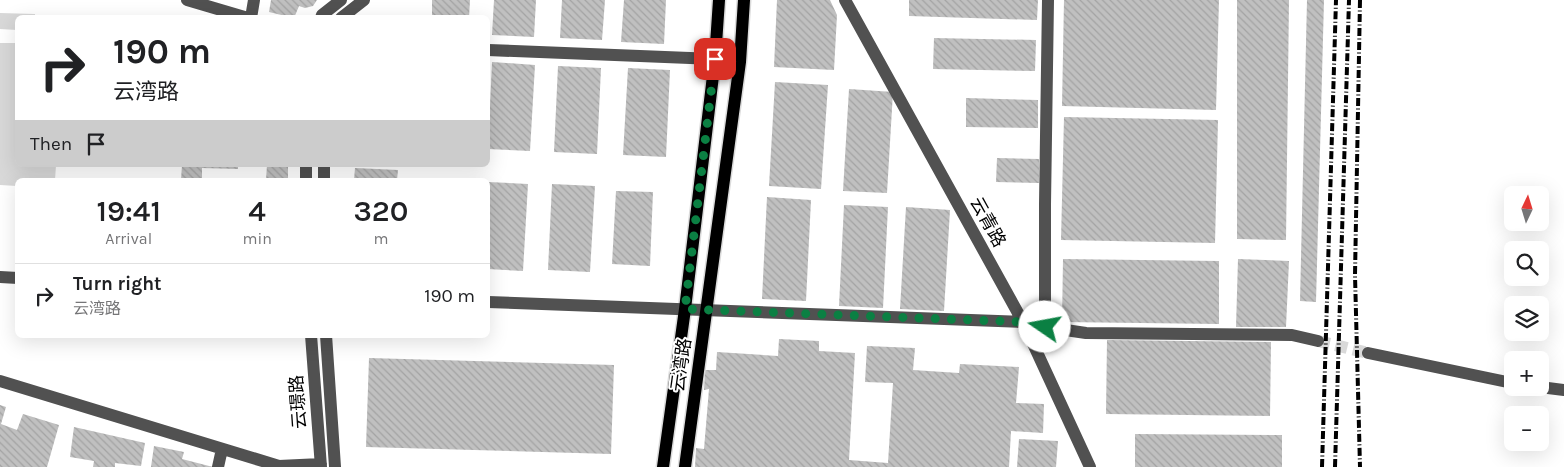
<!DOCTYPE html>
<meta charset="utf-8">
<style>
body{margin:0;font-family:Karla,"Noto Sans SC",sans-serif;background:#f2f2f2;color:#202124;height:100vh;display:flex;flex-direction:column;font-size:19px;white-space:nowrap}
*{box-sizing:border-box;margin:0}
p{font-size:16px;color:#757577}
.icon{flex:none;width:28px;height:28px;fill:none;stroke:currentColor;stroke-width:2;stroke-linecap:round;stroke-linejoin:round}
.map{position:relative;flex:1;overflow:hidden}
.details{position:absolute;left:15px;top:178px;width:475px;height:160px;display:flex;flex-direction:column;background:#fff;border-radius:8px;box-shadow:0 5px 20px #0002}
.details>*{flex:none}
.guide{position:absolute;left:15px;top:15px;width:475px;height:152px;border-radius:8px;box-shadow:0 5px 20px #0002;background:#fff;color:#202124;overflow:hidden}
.needle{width:32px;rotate:4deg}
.buttons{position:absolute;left:1504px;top:186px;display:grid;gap:10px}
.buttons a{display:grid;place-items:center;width:45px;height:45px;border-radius:8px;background:#fff;box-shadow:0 5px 20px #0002;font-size:25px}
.pin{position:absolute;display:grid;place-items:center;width:42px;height:42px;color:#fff;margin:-21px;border-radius:10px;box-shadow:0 2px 8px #0006}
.me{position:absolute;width:55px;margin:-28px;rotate:282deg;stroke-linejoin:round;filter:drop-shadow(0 0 4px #0008)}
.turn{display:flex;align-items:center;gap:18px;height:105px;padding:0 15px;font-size:22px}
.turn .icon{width:65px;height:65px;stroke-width:2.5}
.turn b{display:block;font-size:35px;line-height:42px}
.then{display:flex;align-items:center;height:48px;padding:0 15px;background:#0003;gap:10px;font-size:19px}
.eta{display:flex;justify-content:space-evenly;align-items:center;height:85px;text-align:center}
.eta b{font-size:30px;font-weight:600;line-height:35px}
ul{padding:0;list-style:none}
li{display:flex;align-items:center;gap:15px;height:65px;padding:0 15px;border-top:1px solid #e0e0e0}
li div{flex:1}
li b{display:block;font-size:19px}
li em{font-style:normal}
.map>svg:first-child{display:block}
.pitch{fill:#d8d8d8}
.building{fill:url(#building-back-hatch)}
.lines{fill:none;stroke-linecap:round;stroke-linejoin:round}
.minor-tunnel{stroke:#d9d9d9;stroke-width:12;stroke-dasharray:12 6;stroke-linecap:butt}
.major-casing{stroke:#dbdbdb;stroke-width:15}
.minor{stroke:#515151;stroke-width:12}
.major{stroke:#000;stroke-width:12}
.rail{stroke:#000;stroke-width:4;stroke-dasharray:8 2.5 1 2.5;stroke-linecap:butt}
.route{stroke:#0b8043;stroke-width:9;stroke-dasharray:0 16.2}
.labels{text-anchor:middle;stroke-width:4;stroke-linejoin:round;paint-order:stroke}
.street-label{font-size:18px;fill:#000;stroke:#fff}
</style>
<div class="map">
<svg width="1564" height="467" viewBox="0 0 1564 467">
<defs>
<pattern id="building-back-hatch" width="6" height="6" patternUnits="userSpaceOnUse" patternTransform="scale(1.25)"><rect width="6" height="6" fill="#c0c0c0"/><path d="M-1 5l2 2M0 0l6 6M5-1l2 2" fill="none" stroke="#a3a3a3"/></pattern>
</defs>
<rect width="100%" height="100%" fill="#fff"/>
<path class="pitch" d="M 0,13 L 35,14 L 35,17 L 18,18 L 17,30 L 0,29 Z
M 0,43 L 17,43 L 18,165 L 56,165 L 55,180 L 18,180 L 17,186 L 0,185 Z"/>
<path class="building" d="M 271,0 L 317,0 L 313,6 L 305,8 L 299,6 L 294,18 L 269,12 Z
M 432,0 L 470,0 L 469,18 L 432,18 Z
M 494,0 L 536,0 L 534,37 L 492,35 Z
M 562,0 L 605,0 L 602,40 L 560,38 Z
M 624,0 L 666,0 L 664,44 L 621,42 Z
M 777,0 L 830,0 L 837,15 L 834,70 L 774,67 Z
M 909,0 L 1038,0 L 1037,20 L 909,16 Z
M 1064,0 L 1219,0 L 1216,110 L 1062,106 Z
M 1237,0 L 1289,0 L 1286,240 L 1237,239 Z
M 1307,0 L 1324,0 L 1316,302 L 1300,301 Z
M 934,38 L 1036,40 L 1035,71 L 933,69 Z
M 492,62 L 535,65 L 530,151 L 488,149 Z
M 558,66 L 601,68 L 597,154 L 554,152 Z
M 628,68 L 670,70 L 666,157 L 623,155 Z
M 775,82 L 828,85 L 821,189 L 769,186 Z
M 849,89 L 893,92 L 887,193 L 843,191 Z
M 966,98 L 1038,100 L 1038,128 L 966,127 Z
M 1064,117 L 1218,120 L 1215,243 L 1061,240 Z
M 997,158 L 1039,159 L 1039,183 L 996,182 Z
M 182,165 L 238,165 L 238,169 L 202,168 L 202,180 L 181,180 Z
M 267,165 L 288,165 L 288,180 L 266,180 Z
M 355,168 L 398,170 L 397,180 L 354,180 Z
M 488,182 L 528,184 L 523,271 L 488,269 Z
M 552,184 L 595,186 L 590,272 L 548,270 Z
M 616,191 L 653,192 L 650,266 L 612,264 Z
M 767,197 L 811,200 L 806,301 L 762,299 Z
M 844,205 L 888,207 L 883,308 L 839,306 Z
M 906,207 L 950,210 L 944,311 L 900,309 Z
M 1063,259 L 1219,261 L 1219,324 L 1062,322 Z
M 1238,259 L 1289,261 L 1286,327 L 1236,327 Z
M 779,339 L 819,341 L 819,351 L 855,353 L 849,460 L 888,463 L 893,383 L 865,382 L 867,346 L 915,348 L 913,370 L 959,373 L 960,364 L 1019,367 L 1016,403 L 1044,404 L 1043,433 L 1011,431 L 1009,467 L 695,467 L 696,448 L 704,449 L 709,389 L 704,390 L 705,370 L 716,370 L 717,352 L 778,356 Z
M 1107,340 L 1271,342 L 1270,416 L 1106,414 Z
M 369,358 L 614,365 L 611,454 L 366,447 Z
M 0,405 L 6,407 L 1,424 L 17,430 L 23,414 L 59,425 L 47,467 L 0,467 Z
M 74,427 L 145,443 L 141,466 L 115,463 L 115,467 L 93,467 L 94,461 L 70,457 Z
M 1135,434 L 1282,435 L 1282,467 L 1135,467 Z
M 1019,439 L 1058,441 L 1056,467 L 1017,467 Z
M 154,446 L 184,452 L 182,459 L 213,467 L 151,467 Z"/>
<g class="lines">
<path class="minor-tunnel" d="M 1318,341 L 1368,353"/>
<g class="major-casing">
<path id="major" d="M 663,467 L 685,309 L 715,59 L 719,0
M 685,467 L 740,62 L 744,0"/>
</g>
<path class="minor" d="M 187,0 L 248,18
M 845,0 L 1023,322 L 1090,467
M 251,18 L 254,0
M 321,18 L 322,15 L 341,0
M 341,18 L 364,0
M 488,50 L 715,59
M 306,165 L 306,180
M 324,180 L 324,165
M 0,277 L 18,278
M 488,302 L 1023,322 L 1045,327 L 1045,204 L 1048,0
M 1045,327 L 1086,333 L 1292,335 L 1318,341
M 311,335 L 321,467
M 326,335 L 335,467
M 1368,353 L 1512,383
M 0,381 L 279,466 L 321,464
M 1540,387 L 1564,390
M 218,467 L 222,449"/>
<use href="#major" class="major"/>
<path class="rail" d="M 1360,0 L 1355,275 L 1360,467
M 1322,467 L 1336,0
M 1335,467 L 1349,0"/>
</g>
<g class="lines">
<path class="route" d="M 715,59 L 685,309 L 1023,322 L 1045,327"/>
</g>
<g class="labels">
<g class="street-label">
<text transform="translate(988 222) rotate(61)" y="6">云青路</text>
<text transform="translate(681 365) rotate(-82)" y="6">云湾路</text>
<text transform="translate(298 402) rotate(-94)" y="6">云璟路</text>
</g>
</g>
</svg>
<div class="buttons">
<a><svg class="needle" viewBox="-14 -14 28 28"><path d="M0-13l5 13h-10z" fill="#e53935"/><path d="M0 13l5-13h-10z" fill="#757577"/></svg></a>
<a><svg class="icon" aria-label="search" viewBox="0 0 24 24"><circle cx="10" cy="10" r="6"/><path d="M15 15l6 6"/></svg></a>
<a><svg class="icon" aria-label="layers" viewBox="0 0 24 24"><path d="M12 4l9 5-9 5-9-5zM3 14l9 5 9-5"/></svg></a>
<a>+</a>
<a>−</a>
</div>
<div class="pin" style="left:715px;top:59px;background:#d93025"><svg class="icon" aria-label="arrive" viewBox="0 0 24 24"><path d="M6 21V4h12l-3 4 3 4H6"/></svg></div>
<svg class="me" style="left:1045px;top:327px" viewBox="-20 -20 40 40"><circle r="19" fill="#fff"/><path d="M0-13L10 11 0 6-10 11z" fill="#0b8043"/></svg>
<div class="guide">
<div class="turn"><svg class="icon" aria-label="right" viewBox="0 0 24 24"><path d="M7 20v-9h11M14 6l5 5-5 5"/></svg><div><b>190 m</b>云湾路</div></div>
<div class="then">Then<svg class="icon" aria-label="arrive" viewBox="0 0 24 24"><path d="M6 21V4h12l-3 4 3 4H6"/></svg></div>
</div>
<section class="details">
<div class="eta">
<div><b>19:41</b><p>Arrival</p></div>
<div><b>4</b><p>min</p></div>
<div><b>320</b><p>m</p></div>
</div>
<ul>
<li><svg class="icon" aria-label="right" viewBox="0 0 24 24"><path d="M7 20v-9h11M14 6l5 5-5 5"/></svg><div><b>Turn right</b><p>云湾路</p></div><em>190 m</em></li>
</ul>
</section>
</div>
